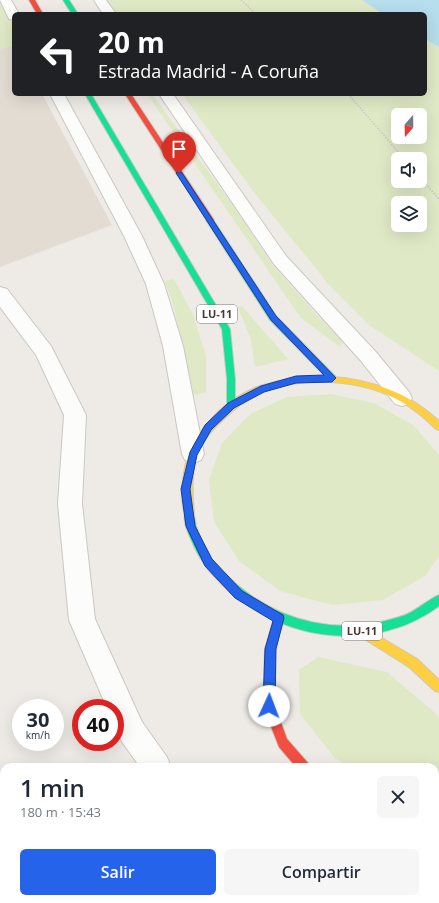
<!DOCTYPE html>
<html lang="es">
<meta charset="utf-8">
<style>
body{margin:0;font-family:"Open Sans",sans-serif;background:#f6f6f7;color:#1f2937;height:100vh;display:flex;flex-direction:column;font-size:15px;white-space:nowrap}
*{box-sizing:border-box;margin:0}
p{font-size:13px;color:#747a83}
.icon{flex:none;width:22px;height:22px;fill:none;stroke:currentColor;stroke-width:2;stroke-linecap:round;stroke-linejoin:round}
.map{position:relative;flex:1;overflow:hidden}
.drawer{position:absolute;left:0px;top:763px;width:439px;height:140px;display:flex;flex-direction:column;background:#fff;border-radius:12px 12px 0 0;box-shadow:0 4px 16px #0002}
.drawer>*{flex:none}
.top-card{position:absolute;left:12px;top:12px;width:415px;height:84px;border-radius:6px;box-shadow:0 4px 16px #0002;background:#202124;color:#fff;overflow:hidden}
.needle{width:26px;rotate:200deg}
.tools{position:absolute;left:391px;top:108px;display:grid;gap:8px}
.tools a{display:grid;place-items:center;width:36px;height:36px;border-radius:6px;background:#fff;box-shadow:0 4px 16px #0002;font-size:20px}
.speed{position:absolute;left:12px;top:699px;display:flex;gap:8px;font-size:20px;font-weight:700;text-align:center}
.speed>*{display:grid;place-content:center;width:52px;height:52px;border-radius:50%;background:#fff;box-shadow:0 4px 16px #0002;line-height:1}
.speed small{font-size:10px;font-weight:400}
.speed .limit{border:6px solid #d22;background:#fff;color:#111}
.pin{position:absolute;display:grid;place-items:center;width:34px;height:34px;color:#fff;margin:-41px -17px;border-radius:50% 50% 50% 0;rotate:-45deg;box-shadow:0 0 4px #0007}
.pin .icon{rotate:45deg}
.me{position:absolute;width:44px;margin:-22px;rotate:2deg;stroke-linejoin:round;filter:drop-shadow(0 0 3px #0008)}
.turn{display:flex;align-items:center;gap:14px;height:84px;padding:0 20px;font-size:18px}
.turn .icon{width:52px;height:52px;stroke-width:2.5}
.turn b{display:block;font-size:28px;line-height:34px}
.round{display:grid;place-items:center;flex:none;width:42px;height:42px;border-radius:6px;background:#f6f6f7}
.summary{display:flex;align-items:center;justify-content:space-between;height:68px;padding:0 20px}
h1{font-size:24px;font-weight:600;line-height:30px}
.button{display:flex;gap:8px;margin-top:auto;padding:8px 20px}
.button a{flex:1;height:46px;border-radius:6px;background:#2563eb;color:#fff;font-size:16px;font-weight:600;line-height:46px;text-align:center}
.button a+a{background:#f6f6f7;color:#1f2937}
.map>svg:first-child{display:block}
.residential{fill:#e3dcd3}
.green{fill:#dfe9c6;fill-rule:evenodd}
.water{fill:#b6deed}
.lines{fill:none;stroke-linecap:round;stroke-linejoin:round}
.lane-casing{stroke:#cbc7c2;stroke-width:2}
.street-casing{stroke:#cbc7c2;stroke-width:2}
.fast-casing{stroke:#cfc8be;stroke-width:2}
.slow-casing{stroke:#cfc8be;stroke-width:2}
.jam-casing{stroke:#cfc8be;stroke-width:2}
.path-far1{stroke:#ccc9c5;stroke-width:1.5;stroke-dasharray:1.5 1.5;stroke-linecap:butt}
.path{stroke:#ccc9c5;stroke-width:2;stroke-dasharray:1.5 1.5;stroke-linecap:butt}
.lane{fill:#fcfcfb;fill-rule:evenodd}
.street{fill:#fcfcfb;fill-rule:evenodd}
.fast{fill:#16e098;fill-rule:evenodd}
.slow{fill:#ffcf43;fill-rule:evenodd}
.jam{fill:#f24e42;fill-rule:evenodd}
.route{fill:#2563eb;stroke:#184099}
.labels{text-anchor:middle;stroke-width:3;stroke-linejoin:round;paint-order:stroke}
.shield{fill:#fff;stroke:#7b7670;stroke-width:1}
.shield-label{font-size:11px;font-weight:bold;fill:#433b33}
</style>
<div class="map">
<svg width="439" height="903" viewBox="0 0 439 903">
<rect width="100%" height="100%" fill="#eeebe6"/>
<path class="residential" d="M 0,14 L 14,41 L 14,94 L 42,94 L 112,225 L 0,267 Z"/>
<path class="green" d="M 0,0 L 14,26 L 14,46 L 0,49 Z
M 105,0 L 362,0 L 386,14 L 115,14 Z
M 425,38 L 439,47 L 439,371 L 369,325 L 330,286 L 253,191 L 182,94 L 425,94 ZM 398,115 L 420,115 L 420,137 L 398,137 ZM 398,159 L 420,159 L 420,181 L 398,181 ZM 398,203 L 420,203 L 420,225 L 398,225 Z
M 147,94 L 152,94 L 234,207 L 272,264 L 315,313 L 343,342 L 340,347 L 301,318 Z
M 174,279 L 193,315 L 206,356 L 206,392 L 194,395 L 173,304 L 165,281 Z
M 242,306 L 288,359 L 255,367 L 251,340 L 238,307 Z
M 331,394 L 374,403 L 413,425 L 439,455 L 439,556 L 425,576 L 383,600 L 332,605 L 280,591 L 239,561 L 214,522 L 209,480 L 222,443 L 250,414 L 287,397 Z
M 318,657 L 387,672 L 435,713 L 439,718 L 439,824 L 435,820 L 435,767 L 349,767 L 335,758 L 300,714 L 299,670 Z"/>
<path class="water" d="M 362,0 L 439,0 L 439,47 L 425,39 L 425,14 L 383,14 Z"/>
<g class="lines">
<g class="lane-casing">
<path id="lane" d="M 0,889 L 4,891 L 4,899 L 12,899 L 13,903 L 0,903 Z"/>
</g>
<g class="street-casing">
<path id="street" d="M 0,0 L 11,0 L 19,14 L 14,14 L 14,20 L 9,19 Z
M 94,0 L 106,0 L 116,14 L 103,14 Z
M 50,94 L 64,94 L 142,236 L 164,284 L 183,346 L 204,454 L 201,460 L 193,463 L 185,460 L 182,454 L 163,346 L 146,284 L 124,236 Z
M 159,94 L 173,94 L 286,256 L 375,351 L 409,392 L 412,398 L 409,404 L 402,406 L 395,404 L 361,361 L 274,264 Z
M 0,287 L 7,289 L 51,346 L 86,415 L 82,504 L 95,619 L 142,722 L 167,757 L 171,767 L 140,767 L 122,742 L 115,725 L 115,708 L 107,708 L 69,620 L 58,504 L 64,415 L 36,355 L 0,307 Z
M 271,899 L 306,899 L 308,903 L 273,903 Z"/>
</g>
<g class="fast-casing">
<path id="fast" d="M 63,0 L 69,0 L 78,14 L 72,14 Z
M 85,94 L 91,94 L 230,329 L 235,379 L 235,406 L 234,408 L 231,409 L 227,406 L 227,379 L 222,329 Z
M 208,218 L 212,218 L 276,316 L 335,376 L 336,378 L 335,380 L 329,380 L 270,320 L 206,220 Z
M 189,510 L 192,511 C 195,516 195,521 196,526 C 200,537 205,549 211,559 C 218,568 227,575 235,583 C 281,623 340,636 399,617 C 415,613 425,601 439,595 L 439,606 C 376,653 287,642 229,591 C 214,577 202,564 194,546 C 190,537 181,520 186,511 Z"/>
</g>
<g class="slow-casing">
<path id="slow" d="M 308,376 C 358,376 401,386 439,421 L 439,430 L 436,429 C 425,418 414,409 400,401 C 362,379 299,375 259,394 C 246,400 235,408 225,418 C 214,428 202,440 197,454 C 191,473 192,494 194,514 L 192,517 L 189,518 L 186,517 C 181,507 182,491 183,481 C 186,439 219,403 257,387 C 273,381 290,379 308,376 Z
M 362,626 L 417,659 L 439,680 L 439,692 L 435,691 L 409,667 L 358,635 L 357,631 L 358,627 Z
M 435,853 L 439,854 L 439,869 L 435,868 Z"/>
</g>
<g class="jam-casing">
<path id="jam" d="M 29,0 L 35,0 L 43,14 L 37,14 Z
M 125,94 L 131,94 L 214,220 L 212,222 L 208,222 Z
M 279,613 L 283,614 L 284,618 L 275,649 L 275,706 L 287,739 L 308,763 L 310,767 L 296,767 L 279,747 L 263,706 L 265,649 L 274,618 L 275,614 Z"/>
</g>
<path class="path-far1" d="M 241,0 L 256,14
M 348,94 L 402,156"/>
<path class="path" d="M 401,155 L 404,159
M 420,177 L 439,199"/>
<use href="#lane" class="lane"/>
<use href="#street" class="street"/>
<use href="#fast" class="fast"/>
<use href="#slow" class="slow"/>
<use href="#jam" class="jam"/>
</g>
<path class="route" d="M 179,171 L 182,173 L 276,316 L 336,378 L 332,382 L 296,383 L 264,392 L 234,408 L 211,430 L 197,455 L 190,489 L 195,526 L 212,559 L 242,591 L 283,615 L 284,618 L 276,649 L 275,706 L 273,710 L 269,712 L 265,710 L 263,706 L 265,649 L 273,621 L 235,598 L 205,566 L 186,526 L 181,489 L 190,452 L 205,425 L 228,403 L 261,386 L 296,376 L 324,375 L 271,320 L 176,173 Z"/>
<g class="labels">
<g class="shield">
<rect x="197" y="305" width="40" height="18" rx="3"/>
<rect x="342" y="622" width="40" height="18" rx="3"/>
</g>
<g class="shield-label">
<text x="217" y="318">LU-11</text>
<text x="362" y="635">LU-11</text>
</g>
</g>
</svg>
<div class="tools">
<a><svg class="needle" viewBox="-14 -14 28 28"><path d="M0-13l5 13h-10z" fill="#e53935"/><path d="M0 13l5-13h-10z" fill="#747a83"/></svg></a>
<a><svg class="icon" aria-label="sound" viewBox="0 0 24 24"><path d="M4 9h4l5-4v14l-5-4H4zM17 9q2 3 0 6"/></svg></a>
<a><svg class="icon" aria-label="layers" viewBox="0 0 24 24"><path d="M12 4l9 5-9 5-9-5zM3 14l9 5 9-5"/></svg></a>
</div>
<div class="speed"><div>30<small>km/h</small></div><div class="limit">40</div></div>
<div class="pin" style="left:179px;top:173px;background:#d93025"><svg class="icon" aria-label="arrive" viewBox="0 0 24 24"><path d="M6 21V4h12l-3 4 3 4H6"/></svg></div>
<svg class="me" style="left:269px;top:706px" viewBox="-20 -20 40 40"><circle r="19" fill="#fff"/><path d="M0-13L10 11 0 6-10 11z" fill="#2563eb"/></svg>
<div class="top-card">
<div class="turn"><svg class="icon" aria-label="left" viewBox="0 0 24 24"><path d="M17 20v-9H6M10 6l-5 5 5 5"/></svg><div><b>20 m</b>Estrada Madrid - A Coruña</div></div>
</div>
<section class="drawer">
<div class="summary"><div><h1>1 min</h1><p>180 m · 15:43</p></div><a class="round"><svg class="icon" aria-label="close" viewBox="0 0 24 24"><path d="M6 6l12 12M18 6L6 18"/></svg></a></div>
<div class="button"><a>Salir</a><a>Compartir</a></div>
</section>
</div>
